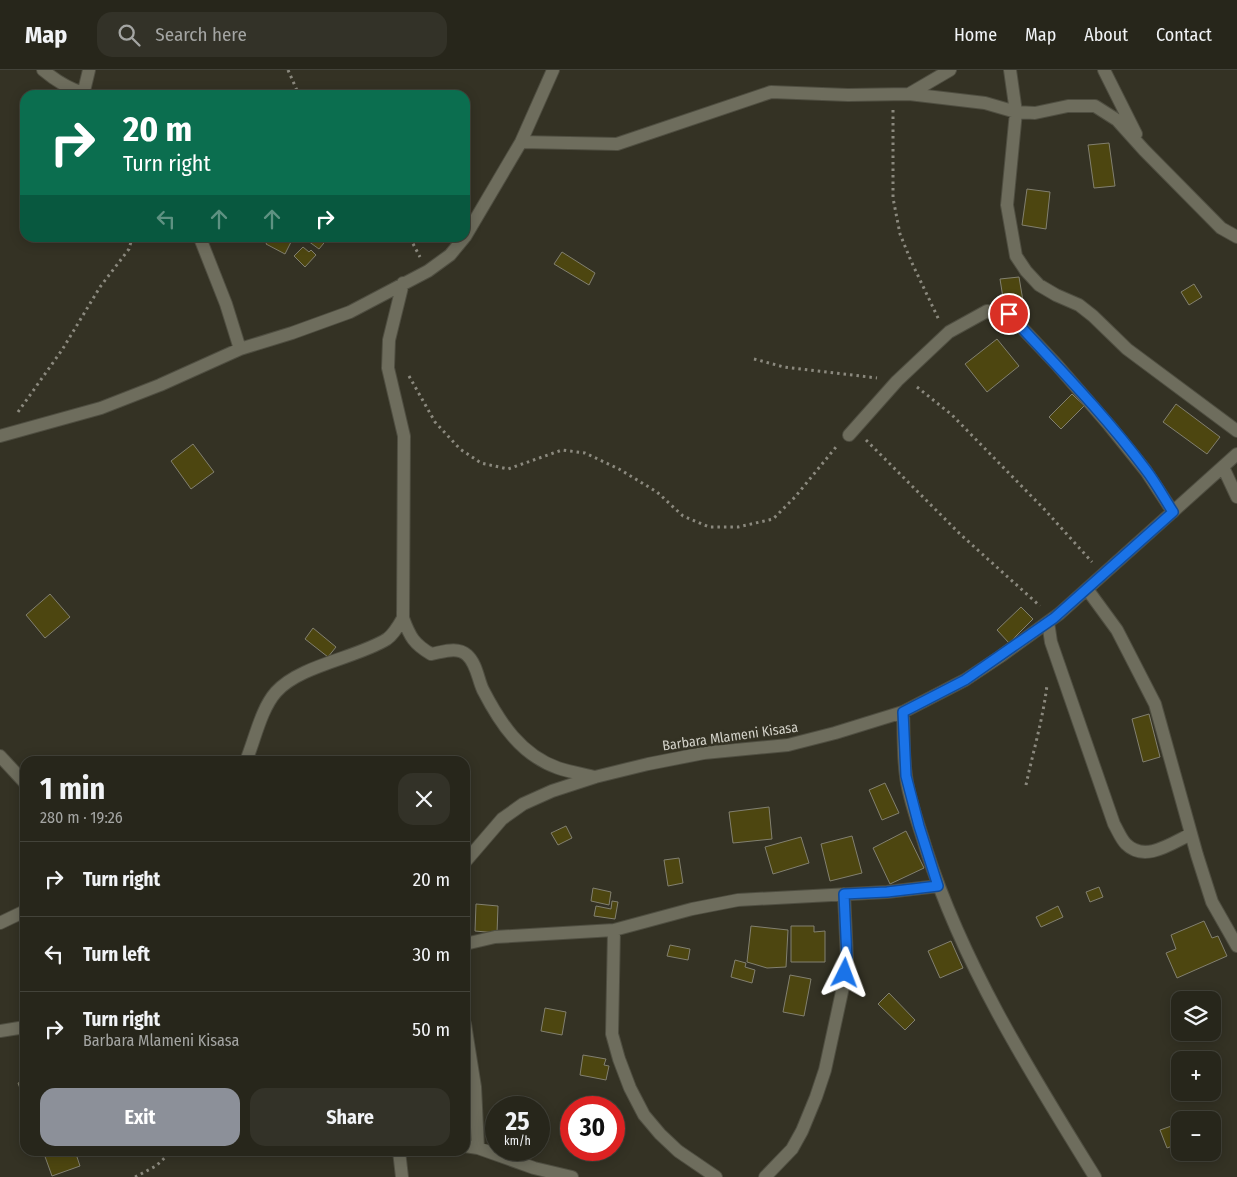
<!DOCTYPE html>
<meta charset="utf-8">
<style>
body{margin:0;font-family:"Fira Sans Condensed",sans-serif;background:#333228;color:#f1f3f6;height:100vh;display:flex;flex-direction:column;font-size:19px;white-space:nowrap}
*{box-sizing:border-box;margin:0}
p{font-size:16px;color:#a4a5a3}
.icon{flex:none;width:28px;height:28px;fill:none;stroke:currentColor;stroke-width:2;stroke-linecap:round;stroke-linejoin:round}
.map{position:relative;flex:1;overflow:hidden}
.panel{position:absolute;left:20px;top:686px;width:450px;height:400px;display:flex;flex-direction:column;background:#27261b;border-radius:15px;box-shadow:0 2px 12px #0003,0 0 0 1px #43433a}
.panel>*{flex:none}
.top-card{position:absolute;left:20px;top:20px;width:450px;height:152px;border-radius:15px;box-shadow:0 2px 12px #0003,0 0 0 1px #43433a;background:#0b6e4f;color:#fff;overflow:hidden}
.buttons{position:absolute;left:1171px;top:921px;display:grid;gap:10px}
.buttons a{display:grid;place-items:center;width:50px;height:50px;border-radius:10px;background:#27261b;box-shadow:0 2px 12px #0003,0 0 0 1px #43433a;font-size:25px}
.speed{position:absolute;left:485px;top:1026px;display:flex;gap:10px;font-size:25px;font-weight:700;text-align:center}
.speed>*{display:grid;place-content:center;width:65px;height:65px;border-radius:50%;background:#27261b;box-shadow:0 2px 12px #0003,0 0 0 1px #43433a;line-height:1}
.speed small{font-size:12px;font-weight:400}
.speed .limit{border:8px solid #d22;background:#fff;color:#111}
.pin{position:absolute;display:grid;place-items:center;width:42px;height:42px;color:#fff;margin:-21px;border:2px solid #fff;border-radius:50%;box-shadow:0 1px 5px #0007}
.me{position:absolute;width:55px;margin:-28px;rotate:3deg;stroke-linejoin:round;filter:drop-shadow(0 0 4px #0008)}
.turn{display:flex;align-items:center;gap:18px;height:105px;padding:0 20px;font-size:22px}
.turn .icon{width:65px;height:65px;stroke-width:2.5}
.turn b{display:block;font-size:35px;line-height:42px}
.lanes{display:flex;align-items:center;height:48px;padding:0 20px;background:#0003;justify-content:center;gap:25px;direction:ltr}
.lanes .off{opacity:.35}
.round{display:grid;place-items:center;flex:none;width:52px;height:52px;border-radius:15px;background:#333228}
.headline{display:flex;align-items:center;justify-content:space-between;height:85px;padding:0 20px}
h1{font-size:30px;font-weight:700;line-height:38px}
.button{display:flex;gap:10px;margin-top:auto;padding:10px 20px}
.button a{flex:1;height:58px;border-radius:15px;background:#8c9099;color:#fff;font-size:20px;font-weight:700;line-height:58px;text-align:center}
.button a+a{background:#333228;color:#f1f3f6}
ul{padding:0;list-style:none}
li{display:flex;align-items:center;gap:15px;height:75px;padding:0 20px;border-top:1px solid #43433a}
li div{flex:1}
li b{display:block;font-size:19px}
li em{font-style:normal}
header{display:flex;align-items:center;gap:30px;box-sizing:border-box;height:70px;padding:0 25px;background:#27261b;border-bottom:1px solid #43433a}
header strong{font-size:24px}
nav{display:flex;gap:28px;margin-inline-start:auto;font-size:18px}
.search{width:350px;height:45px;background:#333228;display:flex;align-items:center;gap:12px;box-sizing:border-box;padding:0 18px;border-radius:15px;color:#a4a5a3;font-size:19px}
.map>svg:first-child{display:block}
.building{fill:#4d4610;stroke:#828070}
.lines{fill:none;stroke-linecap:round;stroke-linejoin:round}
.street-casing{stroke:#4f4e41;stroke-width:14}
.path{stroke:#8b897e;stroke-width:3;stroke-dasharray:2.5 4;stroke-linecap:butt}
.street{stroke:#6e6d5d;stroke-width:12}
.route-casing{stroke:#114b97;stroke-width:12}
.route{stroke:#1a73e8;stroke-width:9}
.labels{text-anchor:middle;stroke-width:5;stroke-linejoin:round;paint-order:stroke}
.street-label{font-size:14px;fill:#d3d2c9;stroke:#343224}
</style>
<header>
<strong>Map</strong>
<div class="search"><svg class="icon" aria-label="search" viewBox="0 0 24 24"><circle cx="10" cy="10" r="6"/><path d="M15 15l6 6"/></svg>Search here</div>
<nav><a>Home</a><a>Map</a><a>About</a><a>Contact</a></nav>
</header>
<div class="map">
<svg width="1237" height="1107" viewBox="0 0 1237 1107">
<rect width="100%" height="100%" fill="#343224"/>
<path class="building" d="M 1109,73 L 1115,116 L 1094,118 L 1088,75 Z
M 1027,119 L 1050,122 L 1046,159 L 1022,155 Z
M 269,168 L 293,168 L 285,184 L 266,174 Z
M 311,168 L 328,168 L 319,179 L 308,171 Z
M 303,177 L 309,182 L 311,180 L 316,185 L 305,197 L 294,186 Z
M 562,182 L 595,203 L 589,215 L 554,194 Z
M 1019,207 L 1023,231 L 1004,234 L 1000,209 Z
M 1194,214 L 1202,227 L 1189,235 L 1181,222 Z
M 997,269 L 1019,296 L 987,322 L 965,294 Z
M 1072,324 L 1084,336 L 1061,359 L 1049,347 Z
M 1176,334 L 1220,367 L 1207,384 L 1163,352 Z
M 193,374 L 214,402 L 191,419 L 171,391 Z
M 50,524 L 70,547 L 45,568 L 26,545 Z
M 1021,537 L 1033,549 L 1009,573 L 997,560 Z
M 313,558 L 336,577 L 328,587 L 305,569 Z
M 1149,644 L 1160,687 L 1143,692 L 1132,649 Z
M 885,713 L 899,743 L 882,750 L 869,720 Z
M 769,737 L 772,769 L 733,773 L 729,742 Z
M 566,756 L 572,768 L 558,775 L 551,763 Z
M 906,761 L 924,798 L 890,814 L 873,778 Z
M 852,766 L 862,803 L 830,811 L 821,774 Z
M 801,767 L 809,793 L 773,804 L 765,777 Z
M 679,788 L 683,813 L 668,816 L 664,790 Z
M 1099,817 L 1103,827 L 1090,832 L 1086,822 Z
M 593,818 L 611,822 L 609,835 L 591,831 Z
M 612,831 L 618,832 L 615,849 L 594,846 L 596,836 L 611,839 Z
M 476,834 L 498,836 L 497,863 L 475,861 Z
M 1058,836 L 1063,847 L 1041,857 L 1036,847 Z
M 1204,851 L 1212,868 L 1218,866 L 1227,886 L 1177,908 L 1166,883 L 1176,879 L 1171,865 Z
M 751,856 L 788,860 L 786,897 L 767,898 L 747,892 Z
M 791,856 L 814,856 L 814,862 L 825,861 L 825,892 L 791,892 Z
M 951,871 L 963,898 L 940,908 L 928,881 Z
M 670,875 L 690,879 L 688,890 L 667,886 Z
M 735,890 L 746,893 L 745,897 L 755,900 L 752,913 L 731,907 Z
M 790,905 L 811,909 L 804,946 L 783,942 Z
M 889,923 L 915,950 L 905,960 L 878,934 Z
M 545,938 L 566,942 L 562,965 L 541,961 Z
M 583,985 L 606,989 L 604,995 L 609,996 L 606,1010 L 580,1005 Z
M 465,1004 L 470,1004 L 467,1023 L 465,1023 Z
M 25,1011 L 25,1029 L 24,1029 L 18,1013 Z
M 1180,1053 L 1180,1073 L 1167,1078 L 1160,1060 Z
M 43,1081 L 75,1081 L 80,1096 L 52,1106 Z"/>
<g class="lines">
<g class="street-casing">
<path id="street" d="M 43,0 C 56,11 67,18 83,23
M 1010,0 L 1016,42 L 1007,135 L 1016,186 L 1026,201 L 1039,215 L 1056,225 L 1079,235 L 1093,246 L 1127,279 L 1237,361
M 1104,0 L 1136,64
M 909,24 L 950,0
M 83,25 L 89,0
M 521,72 L 617,74 L 771,22 L 848,25 L 909,24 L 985,33 L 1016,42 L 1035,43 L 1068,36 L 1095,36 L 1117,50 L 1144,80 L 1221,158 L 1237,167
M 465,167 L 521,72 L 553,0
M 200,168 L 226,234 L 240,279
M 403,213 L 389,270 L 388,298 L 404,366 L 403,548 C 410,567 414,574 431,584 C 443,582 457,576 467,585 C 477,594 478,610 483,620 C 500,653 521,685 558,698 C 570,702 583,704 595,707
M 849,365 L 897,311 L 949,262 L 987,241 L 1009,244 L 1057,295 L 1109,355 L 1146,401 L 1173,442
M 0,366 L 101,338 L 160,315 L 240,279 L 292,263 L 350,242 L 428,201 L 450,185 L 464,168
M 1223,397 L 1237,427
M 1087,519 L 1117,560 L 1155,634 L 1197,785 L 1212,832 L 1237,876
M 1048,552 L 1051,572 L 1114,754 C 1118,761 1121,769 1126,774 C 1145,793 1172,773 1191,764
M 903,642 C 904,663 903,685 906,706 C 909,730 919,755 926,779 C 964,897 1030,1002 1095,1107
M 0,686 L 25,713
M 246,691 C 255,669 261,639 276,622 C 300,595 357,588 387,569 C 393,565 399,555 403,548
M 465,792 L 502,749 L 523,734 L 552,721 L 595,707 L 648,694 L 704,683 L 788,675 L 835,663 L 903,642 L 965,610 L 1001,586 L 1059,544 L 1237,384
M 0,853 L 25,841
M 614,860 L 612,964 L 619,989 L 630,1018 L 644,1045 L 660,1064 L 678,1081 L 716,1107
M 465,874 L 495,867 L 614,860 L 692,839 L 738,830 L 887,822 L 938,816
M 465,954 L 475,1017 L 478,1078
M 0,961 L 25,957
M 465,1076 L 478,1078 L 534,1098 L 572,1107
M 399,1081 L 402,1107
M 765,1107 L 792,1079 L 802,1061 L 816,1027 L 825,1000 L 843,917 L 847,889 L 844,824"/>
</g>
<path class="path" d="M 288,0 L 299,25
M 893,40 L 893,128 L 900,164 L 911,191 L 939,250
M 410,168 L 420,187
M 754,289 L 784,297 L 877,308
M 409,306 L 435,352 L 460,379 L 481,393 L 508,399 L 562,380 L 585,383 L 619,399 L 657,422 L 683,446 L 709,457 L 738,457 L 773,449 L 795,427 L 836,377
M 917,317 L 952,345 L 1045,440 L 1092,492
M 18,342 L 62,280 L 100,217 L 129,179 L 132,168
M 866,370 L 960,464 L 1040,536
M 345,691 L 354,686
M 1026,715 C 1033,682 1043,649 1047,615
M 135,1107 L 156,1096 L 172,1081"/>
<use href="#street" class="street"/>
</g>
<g class="lines">
<g class="route-casing">
<path id="route" d="M 845,903 L 847,889 L 844,824 L 887,822 L 938,816 L 919,756 L 906,706 L 903,642 L 965,610 L 1054,548 L 1173,442 C 1164,428 1156,413 1146,400 C 1105,345 1056,295 1009,244"/>
</g>
<use href="#route" class="route"/>
</g>
<g class="labels">
<g class="street-label">
<text transform="translate(730 666) rotate(-8)" y="5">Barbara Mlameni Kisasa</text>
</g>
</g>
</svg>
<div class="buttons">
<a><svg class="icon" aria-label="layers" viewBox="0 0 24 24"><path d="M12 4l9 5-9 5-9-5zM3 14l9 5 9-5"/></svg></a>
<a>+</a>
<a>−</a>
</div>
<div class="speed"><div>25<small>km/h</small></div><div class="limit">30</div></div>
<div class="pin" style="left:1009px;top:244px;background:#d93025"><svg class="icon" aria-label="arrive" viewBox="0 0 24 24"><path d="M6 21V4h12l-3 4 3 4H6"/></svg></div>
<svg class="me" style="left:845px;top:903px" viewBox="-20 -20 40 40"><path d="M0-17L14 15 0 8-14 15z" fill="#1a73e8" stroke="#fff" stroke-width="4"/></svg>
<div class="top-card">
<div class="turn"><svg class="icon" aria-label="right" viewBox="0 0 24 24"><path d="M7 20v-9h11M14 6l5 5-5 5"/></svg><div><b>20 m</b>Turn right</div></div>
<div class="lanes"><svg class="icon off" aria-label="left" viewBox="0 0 24 24"><path d="M17 20v-9H6M10 6l-5 5 5 5"/></svg><svg class="icon off" aria-label="ahead" viewBox="0 0 24 24"><path d="M12 20V5M6 11l6-6 6 6"/></svg><svg class="icon off" aria-label="ahead" viewBox="0 0 24 24"><path d="M12 20V5M6 11l6-6 6 6"/></svg><svg class="icon" aria-label="right" viewBox="0 0 24 24"><path d="M7 20v-9h11M14 6l5 5-5 5"/></svg></div>
</div>
<section class="panel">
<div class="headline"><div><h1>1 min</h1><p>280 m · 19:26</p></div><a class="round"><svg class="icon" aria-label="close" viewBox="0 0 24 24"><path d="M6 6l12 12M18 6L6 18"/></svg></a></div>
<ul>
<li><svg class="icon" aria-label="right" viewBox="0 0 24 24"><path d="M7 20v-9h11M14 6l5 5-5 5"/></svg><div><b>Turn right</b></div><em>20 m</em></li>
<li><svg class="icon" aria-label="left" viewBox="0 0 24 24"><path d="M17 20v-9H6M10 6l-5 5 5 5"/></svg><div><b>Turn left</b></div><em>30 m</em></li>
<li><svg class="icon" aria-label="right" viewBox="0 0 24 24"><path d="M7 20v-9h11M14 6l5 5-5 5"/></svg><div><b>Turn right</b><p>Barbara Mlameni Kisasa</p></div><em>50 m</em></li>
</ul>
<div class="button"><a>Exit</a><a>Share</a></div>
</section>
</div>
